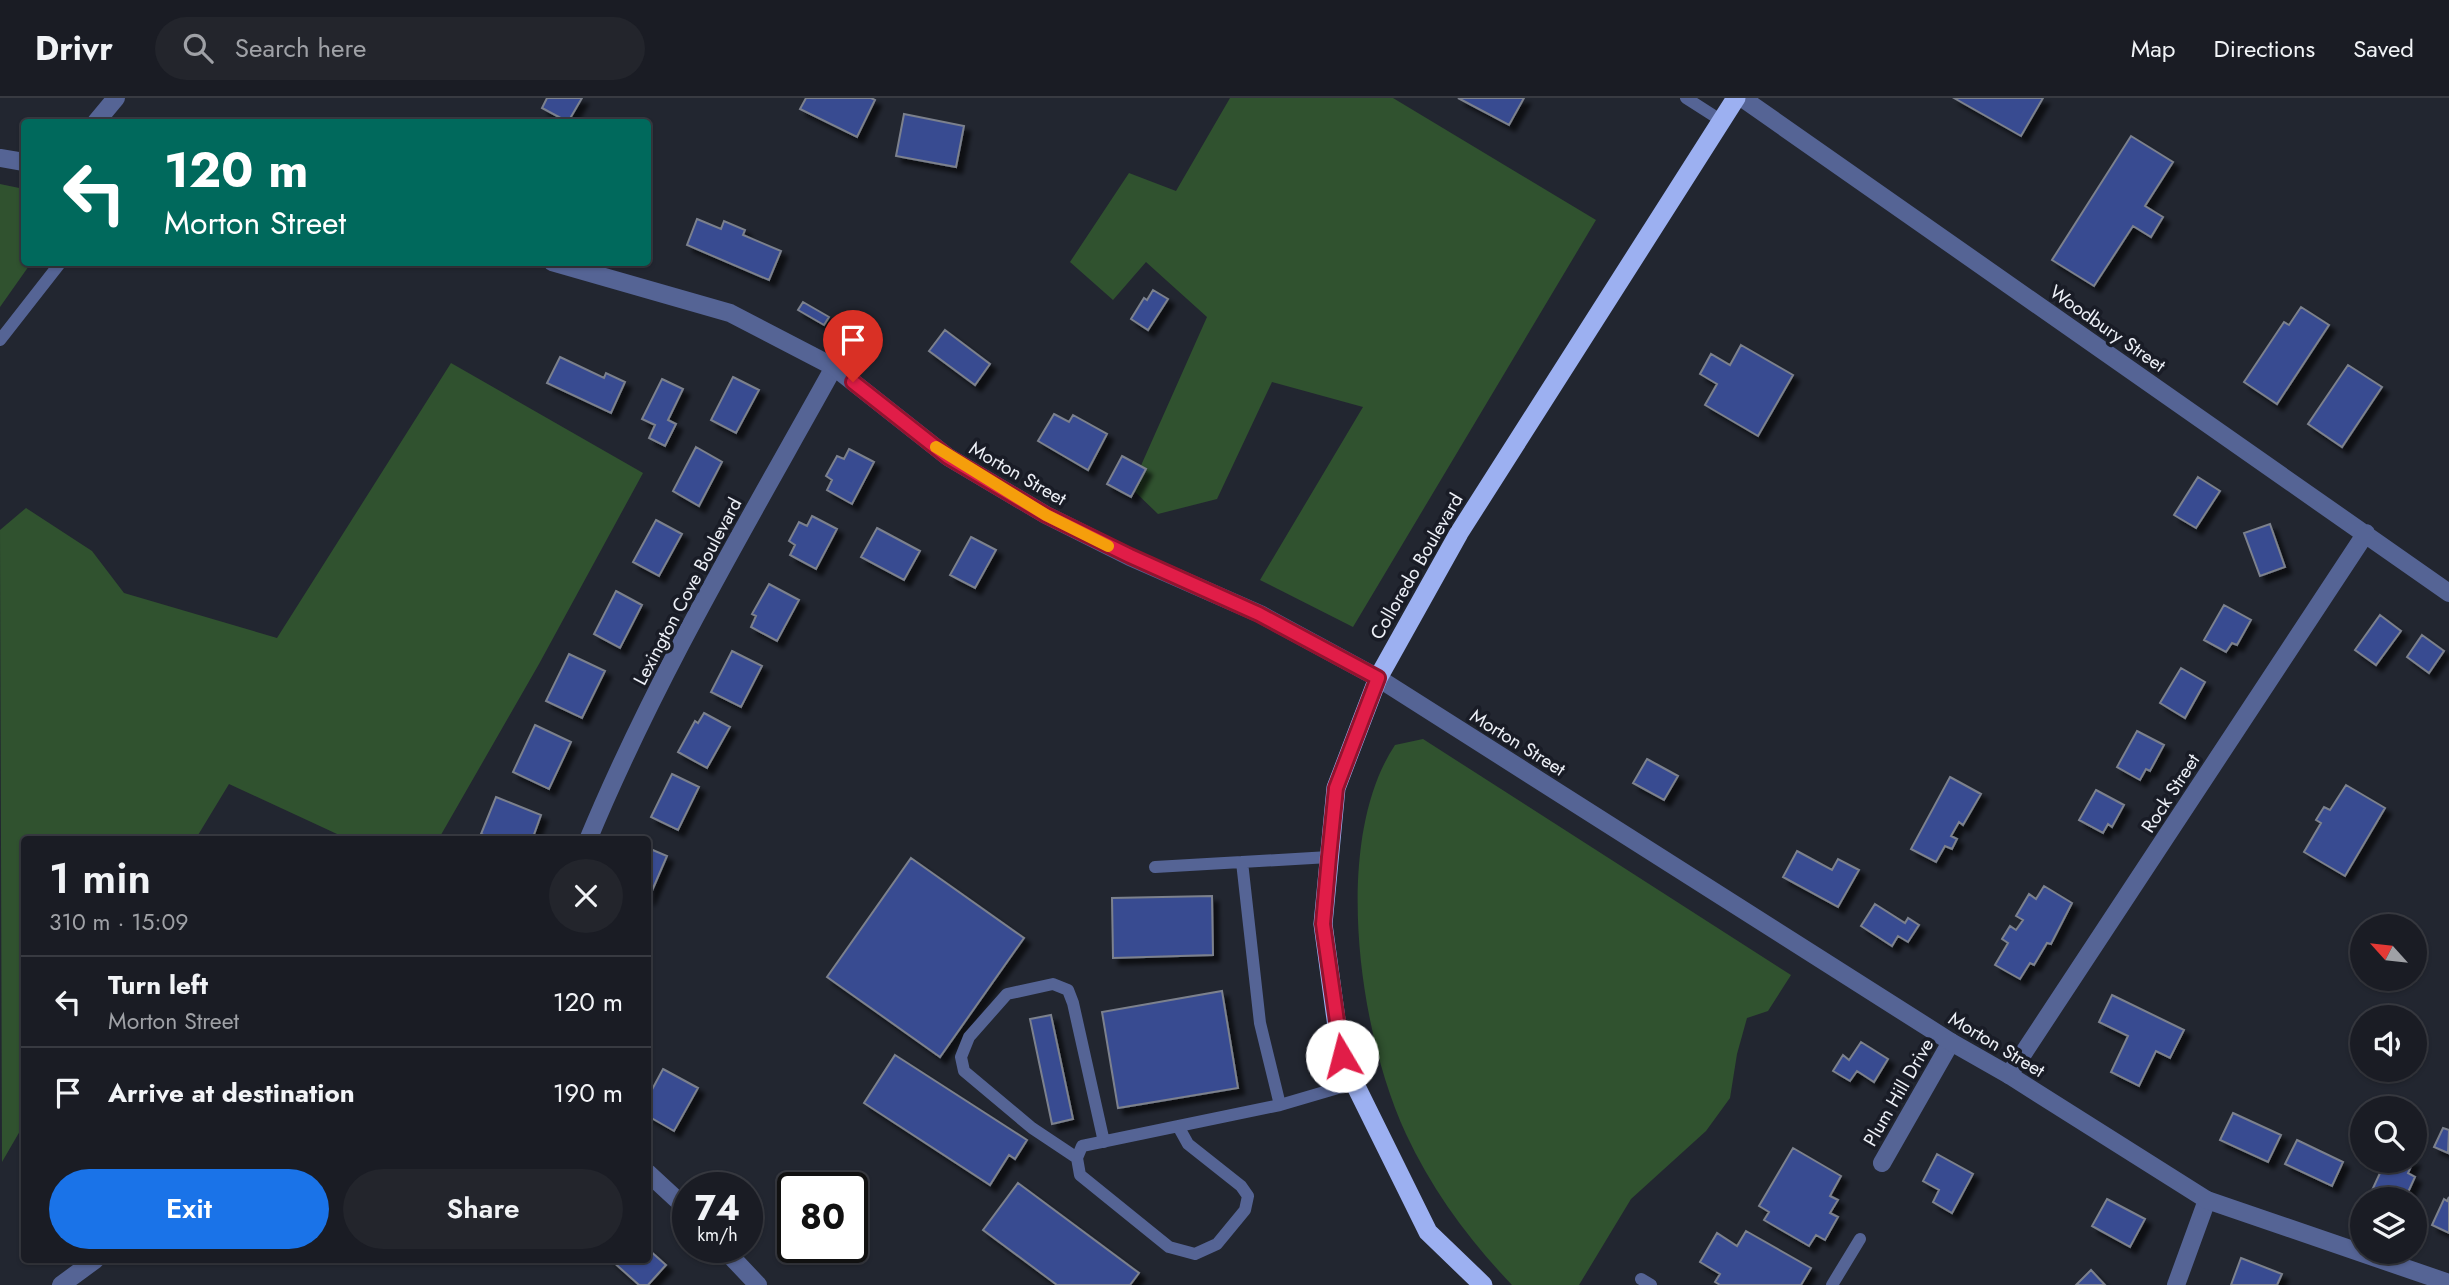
<!DOCTYPE html>
<meta charset="utf-8">
<style>
body{margin:0;font-family:Jost,sans-serif;background:#23252c;color:#f1f3f6;height:100vh;display:flex;flex-direction:column;font-size:26px;white-space:nowrap}
*{box-sizing:border-box;margin:0}
p{font-size:23px;color:#9fa1a6}
.icon{flex:none;width:38px;height:38px;fill:none;stroke:currentColor;stroke-width:2;stroke-linecap:round;stroke-linejoin:round}
.map{position:relative;flex:1;overflow:hidden}
.sheet{position:absolute;left:21px;top:738px;width:630px;height:427px;display:flex;flex-direction:column;background:#1a1c24;border-radius:7px;box-shadow:0 2px 5px #0004,0 0 0 2px #383a41}
.sheet>*{flex:none}
.hud{position:absolute;left:21px;top:21px;width:630px;height:147px;border-radius:7px;box-shadow:0 2px 5px #0004,0 0 0 2px #383a41;background:#00695c;color:#fff;overflow:hidden}
.needle{width:46px;rotate:297deg}
.fabs{position:absolute;left:2350px;top:816px;display:grid;gap:14px}
.fabs a{display:grid;place-items:center;width:77px;height:77px;border-radius:50%;background:#1a1c24;box-shadow:0 2px 5px #0004,0 0 0 2px #383a41;font-size:35px}
.speed{position:absolute;left:672px;top:1074px;display:flex;gap:14px;font-size:35px;font-weight:700;text-align:center}
.speed>*{display:grid;place-content:center;width:91px;height:91px;border-radius:50%;background:#1a1c24;box-shadow:0 2px 5px #0004,0 0 0 2px #383a41;line-height:1}
.speed small{font-size:18px;font-weight:400}
.speed .limit{border:4px solid #111;border-radius:10px;background:#fff;color:#111}
.pin{position:absolute;display:grid;place-items:center;width:60px;height:60px;color:#fff;margin:-72px -30px;border-radius:50% 50% 50% 0;rotate:-45deg;box-shadow:0 0 7px #0007}
.pin .icon{rotate:45deg}
.me{position:absolute;width:77px;margin:-38px;rotate:352deg;stroke-linejoin:round;filter:drop-shadow(0 0 5px #0008)}
.turn{display:flex;align-items:center;gap:24px;height:147px;padding:0 28px;font-size:32px}
.turn .icon{width:91px;height:91px;stroke-width:2.5}
.turn b{display:block;font-size:49px;line-height:60px}
.round{display:grid;place-items:center;flex:none;width:74px;height:74px;border-radius:37px;background:#23252c}
.summary{display:flex;align-items:center;justify-content:space-between;height:119px;padding:0 28px}
h1{font-size:42px;font-weight:600;line-height:52px}
.button{display:flex;gap:14px;margin-top:auto;padding:14px 28px}
.button a{flex:1;height:80px;border-radius:42px;background:#1a73e8;color:#fff;font-size:28px;font-weight:600;line-height:80px;text-align:center}
.button a+a{background:#23252c;color:#f1f3f6}
ul{padding:0;list-style:none}
li{display:flex;align-items:center;gap:21px;height:91px;padding:0 28px;border-top:2px solid #383a41}
li div{flex:1}
li b{display:block;font-size:26px}
li em{font-style:normal}
header{display:flex;align-items:center;gap:42px;box-sizing:border-box;height:98px;padding:0 35px;background:#1a1c24;border-bottom:2px solid #383a41}
header strong{font-size:33px}
nav{display:flex;gap:38px;margin-inline-start:auto;font-size:24px}
.search{width:490px;height:63px;background:#23252c;display:flex;align-items:center;gap:18px;box-sizing:border-box;padding:0 24px;border-radius:38px;color:#9fa1a6;font-size:26px}
.map>svg:first-child{display:block}
.green{fill:#30522f}
.building{fill:#394b91;stroke:#7c818d;stroke-width:2;filter:url(#shadow)}
.lines{fill:none;stroke-linecap:round;stroke-linejoin:round}
.service{stroke:#556495;stroke-width:12}
.minor{stroke:#556495;stroke-width:18}
.tertiary{stroke:#556495;stroke-width:18}
.trunk{stroke:#9cb0f1;stroke-width:19}
.route-casing{stroke:#92132f;stroke-width:18}
.route{stroke:#e11d48;stroke-width:12}
.slow{stroke:#f59e0b;stroke-width:12}
.labels{text-anchor:middle;stroke-width:7;stroke-linejoin:round;paint-order:stroke}
.street-label{font-size:19px;fill:#edf0f7;stroke:#191c26}
</style>
<header>
<strong>Drivr</strong>
<div class="search"><svg class="icon" aria-label="search" viewBox="0 0 24 24"><circle cx="10" cy="10" r="6"/><path d="M15 15l6 6"/></svg>Search here</div>
<nav><a>Map</a><a>Directions</a><a>Saved</a></nav>
</header>
<div class="map">
<svg width="2449" height="1187" viewBox="0 0 2449 1187">
<defs>
<filter id="shadow"><feDropShadow dx="6" dy="6" stdDeviation="2" flood-color="#0009"/></filter>
</defs>
<rect width="100%" height="100%" fill="#222630"/>
<path class="green" d="M 1230,0 L 1393,0 L 1596,122 L 1353,529 L 1260,482 L 1363,309 L 1272,284 L 1217,401 L 1158,416 L 1131,390 L 1207,219 L 1146,164 L 1113,202 L 1070,164 L 1129,75 L 1176,93 Z
M 0,86 L 24,91 L 24,164 L 31,165 L 0,209 Z
M 451,265 L 643,375 L 539,566 L 438,742 L 350,742 L 229,686 L 195,742 L 24,742 L 24,1026 L 2,1064 L 0,432 L 26,410 L 92,453 L 124,495 L 277,540 Z
M 1423,641 L 1791,877 L 1768,913 L 1747,920 L 1737,956 L 1730,1000 L 1706,1033 L 1631,1101 L 1579,1187 L 1512,1187 C 1469,1142 1432,1092 1406,1036 C 1359,935 1331,743 1395,647 Z"/>
<path class="building" d="M 547,0 L 582,0 L 568,24 L 542,10 Z
M 806,0 L 871,0 L 875,2 L 857,39 L 800,11 Z
M 1458,0 L 1524,0 L 1509,27 Z
M 1954,0 L 2043,0 L 2021,38 Z
M 904,16 L 964,28 L 956,69 L 896,58 Z
M 2131,38 L 2173,64 L 2145,108 L 2163,119 L 2151,139 L 2133,128 L 2094,188 L 2052,162 Z
M 697,121 L 721,131 L 724,123 L 745,132 L 743,137 L 781,153 L 769,182 L 687,147 Z
M 1153,192 L 1168,201 L 1148,232 L 1131,221 L 1144,200 L 1147,202 Z
M 803,204 L 829,219 L 824,227 L 798,212 Z
M 2301,209 L 2329,227 L 2277,306 L 2244,284 L 2284,224 L 2289,227 Z
M 945,232 L 990,266 L 975,287 L 929,253 Z
M 1741,247 L 1793,277 L 1758,338 L 1705,307 L 1717,286 L 1700,276 L 1711,256 L 1730,267 Z
M 560,259 L 604,280 L 606,275 L 625,284 L 611,315 L 547,285 Z
M 2348,267 L 2382,289 L 2342,349 L 2308,326 Z
M 733,279 L 759,292 L 736,335 L 711,322 Z
M 662,281 L 683,291 L 668,322 L 676,326 L 665,348 L 649,340 L 655,327 L 642,321 Z
M 1054,316 L 1069,324 L 1073,317 L 1107,336 L 1088,372 L 1038,343 Z
M 696,349 L 722,364 L 699,408 L 673,393 Z
M 849,351 L 874,364 L 852,406 L 827,392 L 832,382 L 826,378 L 837,358 L 844,361 Z
M 1122,358 L 1146,371 L 1131,399 L 1107,386 Z
M 2198,379 L 2220,393 L 2196,430 L 2174,417 Z
M 812,418 L 837,431 L 816,471 L 790,457 L 795,447 L 789,443 L 799,424 L 807,428 Z
M 656,422 L 682,436 L 659,478 L 633,464 Z
M 2270,426 L 2285,469 L 2260,478 L 2244,435 Z
M 877,430 L 920,453 L 904,482 L 861,459 Z
M 971,439 L 996,452 L 975,490 L 950,477 Z
M 769,486 L 799,502 L 777,543 L 751,529 L 756,518 L 752,516 Z
M 616,493 L 642,507 L 620,550 L 594,536 Z
M 2224,507 L 2251,522 L 2237,547 L 2232,545 L 2226,554 L 2204,542 Z
M 2380,517 L 2401,533 L 2376,567 L 2355,552 Z
M 2422,537 L 2444,553 L 2429,575 L 2407,559 Z
M 732,553 L 762,568 L 741,609 L 711,594 Z
M 569,556 L 605,573 L 582,620 L 546,603 Z
M 2181,570 L 2205,584 L 2185,620 L 2160,605 Z
M 704,615 L 730,629 L 707,670 L 678,654 L 695,623 L 698,625 Z
M 535,627 L 571,644 L 549,691 L 513,674 Z
M 2137,633 L 2164,647 L 2150,673 L 2146,671 L 2140,682 L 2117,669 Z
M 1647,661 L 1678,678 L 1664,702 L 1633,685 Z
M 672,676 L 699,689 L 678,732 L 651,719 Z
M 1950,679 L 1981,696 L 1963,727 L 1959,724 L 1951,738 L 1957,741 L 1952,751 L 1945,748 L 1936,764 L 1911,751 Z
M 2346,687 L 2385,710 L 2345,778 L 2304,754 L 2321,725 L 2316,722 L 2324,709 L 2330,712 Z
M 2096,692 L 2124,707 L 2112,729 L 2108,726 L 2103,735 L 2079,722 Z
M 496,699 L 541,717 L 532,742 L 497,742 L 481,736 Z
M 648,750 L 667,758 L 648,802 Z
M 1797,753 L 1832,772 L 1838,761 L 1859,772 L 1838,809 L 1783,779 Z
M 911,760 L 1024,840 L 940,959 L 827,879 Z
M 2044,788 L 2072,805 L 2051,846 L 2047,845 L 2034,867 L 2030,865 L 2020,881 L 1995,867 L 2008,845 L 2002,841 L 2010,828 L 2016,832 L 2023,822 L 2016,818 L 2029,796 L 2036,801 Z
M 1212,798 L 1213,857 L 1113,860 L 1112,800 Z
M 1875,806 L 1905,825 L 1908,820 L 1919,827 L 1908,844 L 1898,838 L 1892,848 L 1861,828 Z
M 1222,893 L 1238,990 L 1118,1010 L 1102,914 Z
M 2112,897 L 2184,932 L 2170,960 L 2156,953 L 2139,988 L 2111,974 L 2128,938 L 2099,924 Z
M 1051,917 L 1073,1021 L 1052,1026 L 1030,921 Z
M 1861,944 L 1888,961 L 1874,984 L 1857,973 L 1850,983 L 1833,973 L 1843,957 L 1849,962 Z
M 895,957 L 1027,1042 L 1015,1061 L 1009,1057 L 990,1087 L 864,1005 Z
M 663,971 L 698,990 L 674,1033 L 648,1018 L 648,999 Z
M 2233,1015 L 2281,1037 L 2268,1064 L 2220,1042 Z
M 2443,1030 L 2449,1032 L 2448,1055 L 2434,1049 Z
M 2297,1042 L 2343,1064 L 2332,1088 L 2285,1066 Z
M 1793,1050 L 1841,1078 L 1830,1098 L 1838,1102 L 1830,1115 L 1838,1119 L 1825,1142 L 1816,1137 L 1809,1148 L 1764,1122 L 1769,1114 L 1759,1108 Z
M 1937,1056 L 1973,1076 L 1952,1115 L 1933,1104 L 1939,1092 L 1923,1083 Z
M 2386,1062 L 2414,1062 L 2408,1075 L 2415,1079 L 2405,1101 L 2368,1101 Z
M 1018,1085 L 1139,1175 L 1130,1187 L 1057,1187 L 983,1132 Z
M 2449,1099 L 2449,1135 L 2432,1127 L 2444,1101 L 2447,1103 Z
M 2107,1101 L 2145,1121 L 2130,1149 L 2092,1128 Z
M 1746,1133 L 1811,1170 L 1801,1187 L 1720,1187 L 1715,1184 L 1720,1176 L 1700,1164 L 1717,1135 L 1737,1148 Z
M 648,1151 L 666,1167 L 648,1187 L 639,1187 L 611,1162 L 648,1162 Z
M 2241,1160 L 2282,1176 L 2277,1187 L 2231,1187 Z
M 2091,1172 L 2105,1187 L 2076,1187 Z"/>
<g class="lines">
<path class="service" d="M 1686,0 L 1722,23
M 0,242 L 61,164
M 1242,764 L 1260,925 L 1280,1007
M 1155,769 L 1329,759
M 1178,1028 L 1188,1046 L 1241,1088 L 1248,1098 L 1245,1112 L 1217,1146 L 1195,1156 L 1169,1149 L 1080,1077 L 1077,1060 L 1082,1048 L 1280,1007 L 1355,985
M 1077,1060 L 1032,1030 L 964,973 L 961,959 L 969,939 L 1007,896 L 1053,886 L 1068,892 L 1073,905 L 1104,1044
M 1641,1181 L 1651,1187
M 1832,1187 L 1860,1141"/>
<path class="minor" d="M 1742,0 L 2449,495
M 96,24 L 116,0
M 588,742 C 656,578 748,424 834,269
M 2009,977 L 2366,435
M 1882,1065 L 1951,944
M 648,1075 L 688,1112
M 723,1150 L 758,1187
M 61,1187 L 95,1162
M 2176,1187 L 2207,1102"/>
<path class="tertiary" d="M 0,60 L 24,64
M 552,164 L 730,215 L 834,269 L 948,359 L 1046,417 L 1130,459 L 1260,516 L 1378,580 L 1951,944 L 2009,977 L 2207,1102 L 2449,1185"/>
<path class="trunk" d="M 1483,1187 L 1428,1134 L 1341,958 L 1323,826 L 1336,690 L 1378,580 L 1459,435 L 1736,0"/>
</g>
<g class="lines">
<g class="route-casing">
<path id="route" d="M 853,284 L 948,359 L 1046,417 L 1130,458 L 1259,516 L 1378,580 L 1336,690 L 1329,759 L 1323,826 L 1342,958"/>
</g>
<use href="#route" class="route"/>
<path class="slow" d="M 936,349 L 1046,417 L 1108,448"/>
</g>
<g class="labels">
<g class="street-label">
<text transform="translate(2108 230) rotate(35)" y="7">Woodbury Street</text>
<text transform="translate(1018 375) rotate(30)" y="7">Morton Street</text>
<text transform="translate(1416 468) rotate(-60)" y="7">Colloredo Boulevard</text>
<text transform="translate(687 493) rotate(-62)" y="7">Lexington Cove Boulevard</text>
<text transform="translate(1518 644) rotate(32)" y="7">Morton Street</text>
<text transform="translate(2170 695) rotate(-57)" y="7">Rock Street</text>
<text transform="translate(1997 946) rotate(31)" y="7">Morton Street</text>
<text transform="translate(1898 994) rotate(-60)" y="7">Plum Hill Drive</text>
</g>
</g>
</svg>
<div class="fabs">
<a><svg class="needle" viewBox="-14 -14 28 28"><path d="M0-13l5 13h-10z" fill="#e53935"/><path d="M0 13l5-13h-10z" fill="#9fa1a6"/></svg></a>
<a><svg class="icon" aria-label="sound" viewBox="0 0 24 24"><path d="M4 9h4l5-4v14l-5-4H4zM17 9q2 3 0 6"/></svg></a>
<a><svg class="icon" aria-label="search" viewBox="0 0 24 24"><circle cx="10" cy="10" r="6"/><path d="M15 15l6 6"/></svg></a>
<a><svg class="icon" aria-label="layers" viewBox="0 0 24 24"><path d="M12 4l9 5-9 5-9-5zM3 14l9 5 9-5"/></svg></a>
</div>
<div class="speed"><div>74<small>km/h</small></div><div class="limit">80</div></div>
<div class="pin" style="left:853px;top:284px;background:#d93025"><svg class="icon" aria-label="arrive" viewBox="0 0 24 24"><path d="M6 21V4h12l-3 4 3 4H6"/></svg></div>
<svg class="me" style="left:1342px;top:958px" viewBox="-20 -20 40 40"><circle r="19" fill="#fff"/><path d="M0-13L10 11 0 6-10 11z" fill="#e11d48"/></svg>
<div class="hud">
<div class="turn"><svg class="icon" aria-label="left" viewBox="0 0 24 24"><path d="M17 20v-9H6M10 6l-5 5 5 5"/></svg><div><b>120 m</b>Morton Street</div></div>
</div>
<section class="sheet">
<div class="summary"><div><h1>1 min</h1><p>310 m · 15:09</p></div><a class="round"><svg class="icon" aria-label="close" viewBox="0 0 24 24"><path d="M6 6l12 12M18 6L6 18"/></svg></a></div>
<ul>
<li><svg class="icon" aria-label="left" viewBox="0 0 24 24"><path d="M17 20v-9H6M10 6l-5 5 5 5"/></svg><div><b>Turn left</b><p>Morton Street</p></div><em>120 m</em></li>
<li><svg class="icon" aria-label="arrive" viewBox="0 0 24 24"><path d="M6 21V4h12l-3 4 3 4H6"/></svg><div><b>Arrive at destination</b></div><em>190 m</em></li>
</ul>
<div class="button"><a>Exit</a><a>Share</a></div>
</section>
</div>
